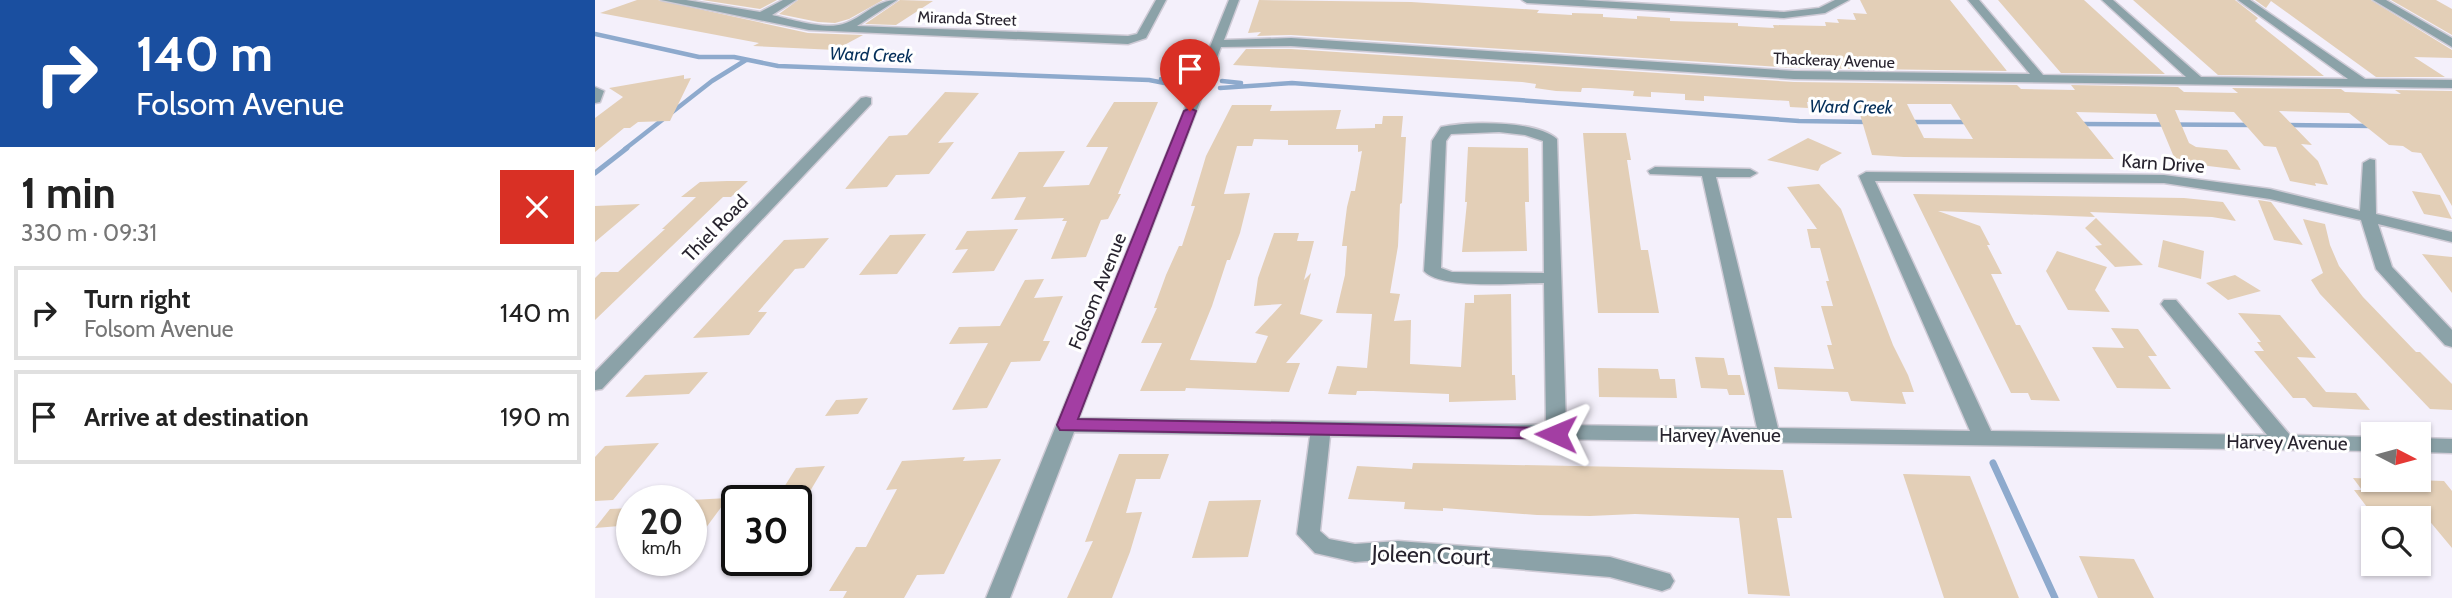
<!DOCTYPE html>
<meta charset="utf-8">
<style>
body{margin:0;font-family:Cabin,sans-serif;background:#f2f2f2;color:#222;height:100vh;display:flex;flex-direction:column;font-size:26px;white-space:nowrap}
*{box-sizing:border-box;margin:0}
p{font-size:23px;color:#767676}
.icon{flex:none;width:38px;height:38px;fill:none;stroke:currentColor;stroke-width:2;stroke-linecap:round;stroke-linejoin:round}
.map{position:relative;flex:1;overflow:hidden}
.panel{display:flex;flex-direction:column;background:#fff;width:595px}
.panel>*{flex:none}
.guide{background:#1a4fa0;color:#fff;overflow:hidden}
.needle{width:46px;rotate:96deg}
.tools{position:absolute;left:1766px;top:422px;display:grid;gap:14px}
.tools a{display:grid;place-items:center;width:70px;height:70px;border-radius:0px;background:#fff;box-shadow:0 2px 5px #0004;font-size:35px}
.speed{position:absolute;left:21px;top:485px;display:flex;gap:14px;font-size:35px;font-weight:700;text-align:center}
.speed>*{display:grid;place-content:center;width:91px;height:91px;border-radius:50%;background:#fff;box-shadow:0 2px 5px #0004;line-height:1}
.speed small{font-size:18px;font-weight:400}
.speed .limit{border:4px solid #111;border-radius:10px;background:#fff;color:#111}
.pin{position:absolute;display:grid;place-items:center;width:60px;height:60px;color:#fff;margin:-72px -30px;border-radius:50% 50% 50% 0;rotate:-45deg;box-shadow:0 0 7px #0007}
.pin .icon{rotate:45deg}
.me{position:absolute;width:77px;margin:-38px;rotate:271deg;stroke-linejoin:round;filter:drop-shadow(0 0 5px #0008)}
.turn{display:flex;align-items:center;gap:24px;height:147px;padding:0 21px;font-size:32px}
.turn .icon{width:91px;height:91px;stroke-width:2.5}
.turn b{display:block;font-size:49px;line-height:60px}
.round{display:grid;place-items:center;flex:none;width:74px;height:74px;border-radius:0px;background:#f2f2f2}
.headline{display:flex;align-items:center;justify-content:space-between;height:119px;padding:0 21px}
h1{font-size:42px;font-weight:800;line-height:52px}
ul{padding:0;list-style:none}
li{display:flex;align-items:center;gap:21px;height:94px;margin:0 14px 10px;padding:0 7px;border:4px solid #e0e0e0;border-radius:0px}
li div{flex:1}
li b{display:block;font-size:26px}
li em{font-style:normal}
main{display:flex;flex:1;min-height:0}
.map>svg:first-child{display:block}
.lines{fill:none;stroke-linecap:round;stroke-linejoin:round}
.stream-far2{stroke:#8eaacd;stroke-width:4.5}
.stream-far1{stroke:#8eaacd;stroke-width:5}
.stream{stroke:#8eaacd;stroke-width:7}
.building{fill:#e3cfb7;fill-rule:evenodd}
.minor-casing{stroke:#cfcbd6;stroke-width:3}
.minor{fill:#8ba2a8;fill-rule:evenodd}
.route{fill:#a33ea3;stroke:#6a286a;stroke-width:2}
.labels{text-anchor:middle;stroke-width:6;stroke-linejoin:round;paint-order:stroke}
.far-street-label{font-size:16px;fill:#28242f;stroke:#fff}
.far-water-label{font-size:18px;font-style:italic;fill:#042f5a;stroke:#fff}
.street-label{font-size:19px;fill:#28242f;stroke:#fff}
.near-street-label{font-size:23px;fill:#28242f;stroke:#fff}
</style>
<main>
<section class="panel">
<div class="guide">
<div class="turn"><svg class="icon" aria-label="right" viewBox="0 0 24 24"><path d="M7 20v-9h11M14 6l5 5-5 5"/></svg><div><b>140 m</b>Folsom Avenue</div></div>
</div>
<div class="headline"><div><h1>1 min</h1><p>330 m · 09:31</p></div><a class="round" style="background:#d93025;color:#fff"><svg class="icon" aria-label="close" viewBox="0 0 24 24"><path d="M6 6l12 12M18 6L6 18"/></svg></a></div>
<ul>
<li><svg class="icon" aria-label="right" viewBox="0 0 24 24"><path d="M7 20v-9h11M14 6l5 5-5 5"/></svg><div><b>Turn right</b><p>Folsom Avenue</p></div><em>140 m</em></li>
<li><svg class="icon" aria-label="arrive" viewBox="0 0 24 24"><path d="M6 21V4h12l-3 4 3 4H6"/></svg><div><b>Arrive at destination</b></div><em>190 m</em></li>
</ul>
</section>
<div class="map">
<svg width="1857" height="598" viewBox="0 0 1857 598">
<rect width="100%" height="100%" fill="#f4f0fb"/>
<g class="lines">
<path class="stream-far2" d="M 0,34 L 104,57 L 139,57 L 183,66 L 554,80 L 585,86
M 566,79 L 588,78
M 627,81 L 646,83
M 625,88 L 697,83 L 1204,121 L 1274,122
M 1313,122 L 1376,122
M 1484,124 L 1659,125
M 1691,125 L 1778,126
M 30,149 L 117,81 L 151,60"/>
<path class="stream-far1" d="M 0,173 L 32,148"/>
<path class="stream" d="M 1398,463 L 1460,598"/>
</g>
<path class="building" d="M 42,0 L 63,0 L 213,33 L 268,35 L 240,50 L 158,46 L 164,43 L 5,13 Z
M 107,0 L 182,0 L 165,9 Z
M 203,0 L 288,0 L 254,19 L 240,23 L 223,22 L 184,14 Z
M 305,0 L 338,1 L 301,25 L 270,24 Z
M 664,0 L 816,2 L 944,10 L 942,13 L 977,15 L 977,13 L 1008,14 L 1008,17 L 1042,19 L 1042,16 L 1075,18 L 1075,21 L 1143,23 L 1143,26 L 1179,28 L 1178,25 L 1231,26 L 1230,22 L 1244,23 L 1242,19 L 1261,20 L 1258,13 L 1272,14 L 1265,0 L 1355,0 L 1412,71 L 1199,68 L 696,35 L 662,36 L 666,32 L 653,33 Z
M 1403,0 L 1489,0 L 1570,74 L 1466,73 Z
M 1538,0 L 1640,0 L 1663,18 L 1660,21 L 1729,76 L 1623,75 Z
M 1660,0 L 1776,0 L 1857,50 L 1857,58 L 1819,57 L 1850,77 L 1781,77 L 1676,1 L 1671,8 Z
M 1796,0 L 1841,0 L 1857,9 L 1857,35 Z
M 651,49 L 696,49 L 1199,82 L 1422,85 L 1426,89 L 1480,90 L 1476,85 L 1583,87 L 1589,92 L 1643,93 L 1637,88 L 1746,89 L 1750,92 L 1806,94 L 1800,90 L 1857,91 L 1857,206 L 1826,153 L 1817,152 L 1808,146 L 1794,145 L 1754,113 L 1684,111 L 1717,145 L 1706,144 L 1723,161 L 1733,185 L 1720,183 L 1721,186 L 1695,181 L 1681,147 L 1669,146 L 1639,112 L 1580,110 L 1594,143 L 1601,147 L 1632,150 L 1646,170 L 1581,162 L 1561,114 L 1481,112 L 1519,159 L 1309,157 L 1277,155 L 1264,111 L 1259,103 L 1212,102 L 1213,108 L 1195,107 L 1194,101 L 1109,96 L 1109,101 L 1090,100 L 1090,94 L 1056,92 L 1056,97 L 1038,96 L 1039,91 L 995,88 L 987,88 L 986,92 L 961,91 L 940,88 L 941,84 L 927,82 L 638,65 ZM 1312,104 L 1356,104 L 1378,139 L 1329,138 Z
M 89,75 L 89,79 L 96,78 L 75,121 L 43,122 L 35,128 L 29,128 L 0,152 L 0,118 L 28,97 L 14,88 Z
M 350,92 L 384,93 L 343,143 L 359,142 L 334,174 L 301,175 L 292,187 L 250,189 L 294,136 L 312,135 Z
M 519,102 L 563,102 L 523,194 L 526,194 L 513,219 L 506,220 L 491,257 L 456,259 L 472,221 L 467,221 L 469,218 L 419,220 L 431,197 L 396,199 L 424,152 L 470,151 L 448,187 L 494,185 L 513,147 L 491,147 Z
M 637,105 L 677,105 L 675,111 L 746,110 L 741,129 L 780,128 L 780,124 L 787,124 L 788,116 L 808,116 L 806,137 L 811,137 L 807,203 L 805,204 L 803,246 L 795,293 L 805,294 L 799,321 L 816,320 L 815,364 L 866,367 L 870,303 L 879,303 L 879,295 L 916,294 L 917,375 L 920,375 L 921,400 L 854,402 L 854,394 L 778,391 L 762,391 L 761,395 L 733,394 L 742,366 L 772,368 L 777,314 L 741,313 L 750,275 L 752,246 L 747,246 L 752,207 L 756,191 L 760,191 L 767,151 L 763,152 L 763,145 L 693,145 L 693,140 L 659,139 L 657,146 L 642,146 L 629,194 L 655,193 L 645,233 L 635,260 L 632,260 L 617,306 L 595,360 L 661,363 L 673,336 L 660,333 L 687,304 L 659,306 L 663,278 L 679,233 L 704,233 L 702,241 L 719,241 L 709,280 L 716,273 L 705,314 L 728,320 L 691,363 L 705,363 L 694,392 L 591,388 L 590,391 L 545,391 L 567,343 L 546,343 L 562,308 L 559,308 L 571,275 L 584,246 L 587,246 L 600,206 L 596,206 L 611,156 Z
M 988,133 L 1031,133 L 1036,160 L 1032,160 L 1046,250 L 1053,250 L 1064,313 L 1003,313 Z
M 1213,138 L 1247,153 L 1226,165 L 1223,171 L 1172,160 Z
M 873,147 L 933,148 L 934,202 L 930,202 L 932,251 L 867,252 L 872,202 L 870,202 Z
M 132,181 L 153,181 L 136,197 L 128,197 L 0,320 L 0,278 L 6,272 L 23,272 L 70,229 L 67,229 L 101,197 L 86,197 L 105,182 Z
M 1224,184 L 1246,209 L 1298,345 L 1313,375 L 1319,392 L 1307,392 L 1311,404 L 1256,401 L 1253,392 L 1183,389 L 1179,367 L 1239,369 L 1232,345 L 1237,345 L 1226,306 L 1238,306 L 1231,281 L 1234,281 L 1225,248 L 1216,248 L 1212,229 L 1222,229 L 1192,187 Z
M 1817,191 L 1845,195 L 1857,219 L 1829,214 Z
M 1318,194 L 1589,198 L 1628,202 L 1641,221 L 1617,217 L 1495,212 L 1500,217 L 1343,211 L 1385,226 L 1395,245 L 1392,245 L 1407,274 L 1396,274 L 1421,325 L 1425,325 L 1465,401 L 1436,400 L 1433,393 L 1416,393 Z
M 1663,200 L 1676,202 L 1708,245 L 1679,240 Z
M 45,204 L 0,242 L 0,206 Z
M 1501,218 L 1548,265 L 1520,267 L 1500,246 L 1507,245 L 1490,228 Z
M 1708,219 L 1730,224 L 1735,245 L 1744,266 L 1768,297 L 1821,352 L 1825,352 L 1857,384 L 1857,410 L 1835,409 L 1725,294 L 1716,280 L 1728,273 Z
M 423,229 L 399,271 L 357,273 L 373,249 L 360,250 L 372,231 Z
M 331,234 L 302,274 L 264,275 L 295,235 Z
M 234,238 L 209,268 L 200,269 L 163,312 L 172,312 L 154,335 L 98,338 L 189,240 Z
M 1568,240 L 1609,251 L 1606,279 L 1563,267 Z
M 1462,251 L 1512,267 L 1500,290 L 1515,312 L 1473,310 L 1451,271 Z
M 1827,254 L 1857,257 L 1857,293 Z
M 1640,275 L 1666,291 L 1633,300 L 1611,283 Z
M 449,279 L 439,298 L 468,296 L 448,341 L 455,341 L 445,361 L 416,362 L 392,408 L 357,410 L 393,343 L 354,344 L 364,327 L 405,326 L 430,280 Z
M 1643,313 L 1685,315 L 1721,358 L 1702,357 L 1731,392 L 1761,393 L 1775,410 L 1718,407 L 1710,398 L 1698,398 L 1659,351 L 1669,351 L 1662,342 L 1666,342 Z
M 1516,328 L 1543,329 L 1562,356 L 1553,356 L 1576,389 L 1522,388 L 1497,347 L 1529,348 Z
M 1100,357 L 1129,358 L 1133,375 L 1145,375 L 1150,395 L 1134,395 L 1132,389 L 1106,388 Z
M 1003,368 L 1063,369 L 1065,379 L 1080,379 L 1082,398 L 1004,397 Z
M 113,372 L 94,394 L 30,397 L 50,375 Z
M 273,398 L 263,414 L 230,416 L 241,400 Z
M 64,443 L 18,500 L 0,501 L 0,457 L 10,446 Z
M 524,454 L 574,454 L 565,479 L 541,479 L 531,513 L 547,512 L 535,552 L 517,598 L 472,598 L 498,541 L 490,542 Z
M 370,457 L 368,461 L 406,459 L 349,574 L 322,575 L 309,598 L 248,598 L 252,591 L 234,591 L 261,547 L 271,547 L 302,489 L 291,490 L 307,461 Z
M 818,463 L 1188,470 L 1197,518 L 1182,518 L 1195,596 L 1153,594 L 1144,518 L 1040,514 L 995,516 L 942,515 L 848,508 L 848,511 L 809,509 L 810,502 L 753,499 L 762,466 L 817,469 Z
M 230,466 L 211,498 L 181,500 L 201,468 Z
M 1308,474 L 1375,476 L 1424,598 L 1349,598 Z
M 1758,478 L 1849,481 L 1857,491 L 1857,548 L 1832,518 L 1778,515 L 1759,490 L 1767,490 Z
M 133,498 L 96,548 L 96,500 Z
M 666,500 L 653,557 L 597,558 L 614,501 Z
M 37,508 L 37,525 L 0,528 L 15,509 Z
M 1484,556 L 1539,559 L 1559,598 L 1503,598 Z"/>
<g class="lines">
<g class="minor-casing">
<path id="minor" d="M 66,0 L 91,0 L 165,12 L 188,0 L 201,0 L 177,15 C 195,19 230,30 248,24 C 268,18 280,0 302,0 L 262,26 L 533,36 L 542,34 L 561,0 L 571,0 L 551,38 L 533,44 L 214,30 Z
M 634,0 L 644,0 L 629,40 L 696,38 L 1199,71 L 1435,74 L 1373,0 L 1384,0 L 1448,75 L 1591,77 L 1507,0 L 1518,0 L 1606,77 L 1753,79 L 1643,0 L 1655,0 L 1770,79 L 1857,80 L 1857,88 L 1199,79 L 696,46 L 626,47 L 484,418 L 951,425 L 949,283 C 923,283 846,290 829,271 L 837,141 L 846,127 C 873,121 941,120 962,139 L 971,425 L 1162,428 L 1107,176 L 1055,174 L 1053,171 L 1060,167 L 1155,169 L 1162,173 L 1155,177 L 1121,177 L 1183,428 L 1375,431 L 1264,176 L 1271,172 L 1569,175 L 1675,189 L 1765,211 L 1768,163 L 1775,159 L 1780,160 L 1781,214 L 1857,232 L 1857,242 L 1783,224 L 1797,267 L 1857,330 L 1857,347 L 1850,345 L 1781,269 L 1766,220 L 1675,199 L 1569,183 L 1280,181 L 1396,431 L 1672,435 L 1569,308 L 1566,304 L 1569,300 L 1581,300 L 1695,435 L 1778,437 L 1778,451 L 735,436 L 725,531 L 734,539 L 760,544 L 803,541 L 1015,557 L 1075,574 L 1079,581 L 1075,588 L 1067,591 L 1015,577 L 803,559 L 760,562 L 720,553 L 702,534 L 715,436 L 479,432 L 415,598 L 391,598 ZM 904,132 L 930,135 L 948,141 L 949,273 L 857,272 L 846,268 L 851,141 L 856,134 Z
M 927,0 L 988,0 L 1189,12 L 1224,8 L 1240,0 L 1254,0 L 1230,13 L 1189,18 L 932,3 Z
M 1778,0 L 1791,0 L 1857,38 L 1857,47 Z
M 0,87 L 9,91 L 5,102 L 0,103 Z
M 271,97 L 276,98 L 276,104 L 7,389 L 0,390 L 0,372 L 266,98 Z
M 1824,438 L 1857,439 L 1857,453 L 1824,452 Z"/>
</g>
<use href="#minor" class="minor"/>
</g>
<path class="route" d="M 595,108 L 601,111 L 483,419 L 961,428 L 968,430 L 970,434 L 968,439 L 465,430 L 462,425 L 589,111 Z"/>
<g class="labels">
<g class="far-street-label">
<text transform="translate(372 18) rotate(2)" y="6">Miranda Street</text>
<text transform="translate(1239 60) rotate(2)" y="6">Thackeray Avenue</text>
</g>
<g class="far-water-label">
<text transform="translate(276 55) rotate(2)" y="6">Ward Creek</text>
<text transform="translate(1256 107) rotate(1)" y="6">Ward Creek</text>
</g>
<g class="street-label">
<text transform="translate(1568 163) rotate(4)" y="7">Karn Drive</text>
<text transform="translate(120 228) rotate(-46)" y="7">Thiel Road</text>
<text transform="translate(502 291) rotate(-68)" y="7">Folsom Avenue</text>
<text x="1125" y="442">Harvey Avenue</text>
<text transform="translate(1692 442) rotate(1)" y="7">Harvey Avenue</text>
</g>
<g class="near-street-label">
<text transform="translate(836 555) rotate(2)" y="8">Joleen Court</text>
</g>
</g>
</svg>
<div class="tools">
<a><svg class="needle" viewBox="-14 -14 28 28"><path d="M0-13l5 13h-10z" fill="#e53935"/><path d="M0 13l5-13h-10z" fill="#767676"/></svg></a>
<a><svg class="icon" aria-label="search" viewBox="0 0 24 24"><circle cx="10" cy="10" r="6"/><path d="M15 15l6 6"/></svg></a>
</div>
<div class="speed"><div>20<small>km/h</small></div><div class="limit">30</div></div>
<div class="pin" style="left:595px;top:111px;background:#d93025"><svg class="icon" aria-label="arrive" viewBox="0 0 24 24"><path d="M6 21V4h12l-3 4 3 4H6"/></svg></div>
<svg class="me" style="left:961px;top:434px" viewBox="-20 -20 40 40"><path d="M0-17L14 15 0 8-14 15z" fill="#a33ea3" stroke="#fff" stroke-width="4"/></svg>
</div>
</main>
